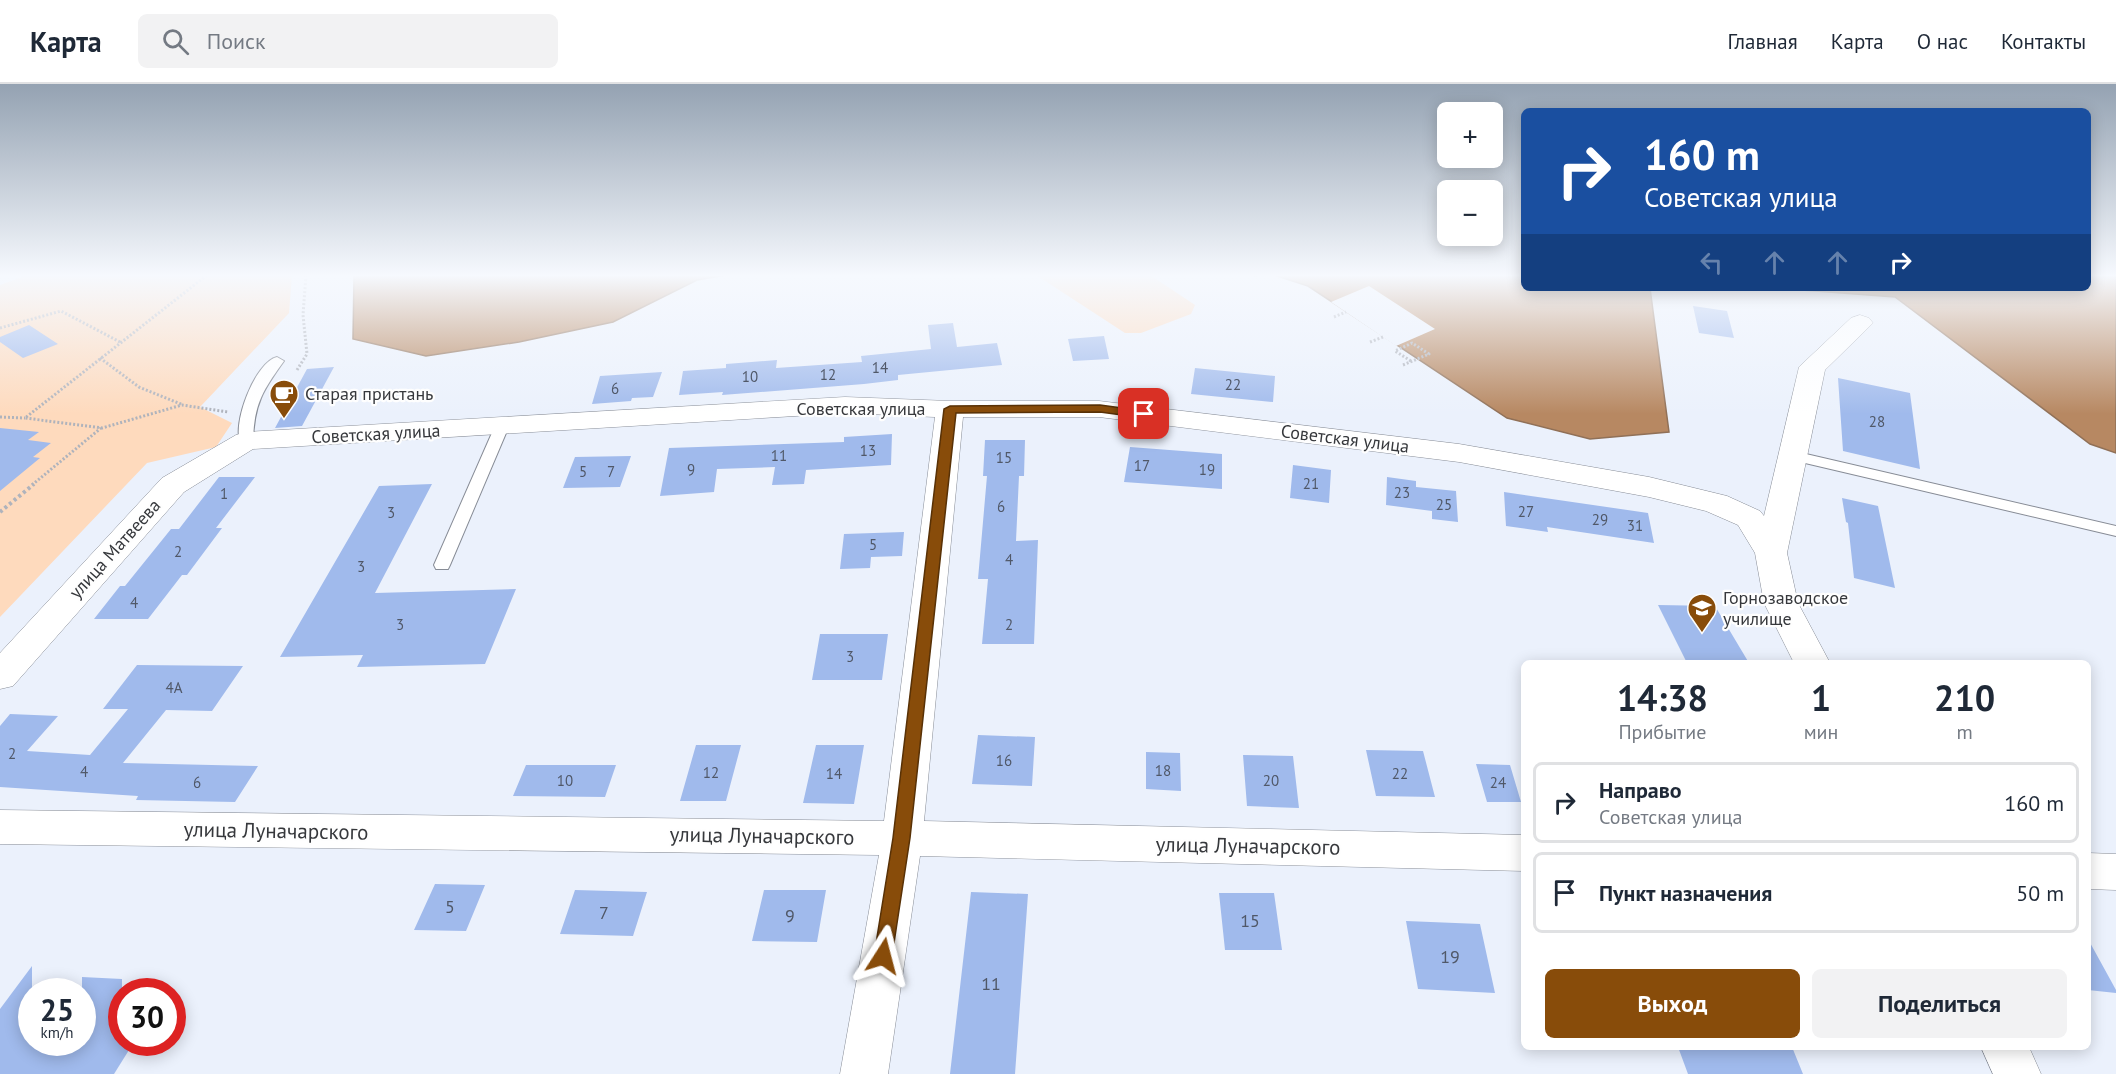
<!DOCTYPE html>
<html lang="ru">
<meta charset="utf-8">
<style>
body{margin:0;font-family:"PT Sans",sans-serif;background:#f2f2f3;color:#1f2937;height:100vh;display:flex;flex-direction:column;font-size:22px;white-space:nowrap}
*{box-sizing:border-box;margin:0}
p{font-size:20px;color:#747a83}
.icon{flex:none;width:33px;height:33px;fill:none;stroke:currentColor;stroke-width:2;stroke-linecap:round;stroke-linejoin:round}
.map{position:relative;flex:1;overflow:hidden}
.drawer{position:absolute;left:1521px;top:576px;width:570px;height:390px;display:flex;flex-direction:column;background:#fff;border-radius:9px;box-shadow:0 3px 15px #0003}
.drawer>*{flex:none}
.top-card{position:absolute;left:1521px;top:24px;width:570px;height:183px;border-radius:9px;box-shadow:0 3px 15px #0003;background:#1a4fa0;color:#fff;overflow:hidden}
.tools{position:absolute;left:1437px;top:18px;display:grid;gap:12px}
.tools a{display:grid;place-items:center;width:66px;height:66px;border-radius:9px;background:#fff;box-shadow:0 3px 15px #0003;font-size:30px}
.speed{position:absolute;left:18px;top:894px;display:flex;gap:12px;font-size:30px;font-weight:700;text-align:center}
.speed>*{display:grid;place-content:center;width:78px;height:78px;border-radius:50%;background:#fff;box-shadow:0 3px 15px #0003;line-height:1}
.speed small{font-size:15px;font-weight:400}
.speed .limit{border:9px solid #d22;background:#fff;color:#111}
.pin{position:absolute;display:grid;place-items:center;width:51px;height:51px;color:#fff;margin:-26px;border-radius:12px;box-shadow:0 3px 9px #0006}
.me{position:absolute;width:66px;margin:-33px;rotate:9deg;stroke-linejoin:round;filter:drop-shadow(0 0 4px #0008)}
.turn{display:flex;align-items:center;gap:21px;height:126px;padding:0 24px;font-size:27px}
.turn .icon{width:78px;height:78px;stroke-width:2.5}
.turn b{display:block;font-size:42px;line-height:51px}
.lanes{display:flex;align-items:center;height:57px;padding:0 24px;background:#0003;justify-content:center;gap:30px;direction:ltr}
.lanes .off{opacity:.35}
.eta{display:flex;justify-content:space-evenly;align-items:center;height:102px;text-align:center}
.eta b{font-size:36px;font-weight:700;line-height:42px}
.action{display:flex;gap:12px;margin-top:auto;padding:12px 24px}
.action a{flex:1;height:69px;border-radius:9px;background:#884c0a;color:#fff;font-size:24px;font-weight:700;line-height:69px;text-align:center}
.action a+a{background:#f2f2f3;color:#1f2937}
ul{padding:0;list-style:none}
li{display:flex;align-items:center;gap:18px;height:81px;margin:0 12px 9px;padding:0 12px;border:3px solid #e0e1e3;border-radius:9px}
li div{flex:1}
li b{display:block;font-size:22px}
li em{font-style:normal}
header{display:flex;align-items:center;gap:36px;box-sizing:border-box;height:84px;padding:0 30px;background:#fff;border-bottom:2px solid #e0e1e3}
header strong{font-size:28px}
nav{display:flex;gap:33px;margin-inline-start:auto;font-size:21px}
.search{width:420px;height:54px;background:#f2f2f3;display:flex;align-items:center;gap:15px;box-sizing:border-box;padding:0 21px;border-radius:9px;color:#747a83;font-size:22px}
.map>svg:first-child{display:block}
.green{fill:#fedabd}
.water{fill:#b78862;stroke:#907057;stroke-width:1.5}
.pier{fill:#ebf1fc}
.building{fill:#a0baec}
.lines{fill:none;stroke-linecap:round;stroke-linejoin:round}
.lane-casing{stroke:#878c96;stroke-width:2}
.street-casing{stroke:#878c96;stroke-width:1}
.path-far1{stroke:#afb3bc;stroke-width:3;stroke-dasharray:2 2;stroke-linecap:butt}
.path{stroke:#afb3bc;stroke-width:4;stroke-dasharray:3 3;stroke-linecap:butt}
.lane{fill:#fff;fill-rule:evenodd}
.street{fill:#fff;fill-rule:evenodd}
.route{fill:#884c0a;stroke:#583106;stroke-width:1.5}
.labels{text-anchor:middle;stroke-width:4.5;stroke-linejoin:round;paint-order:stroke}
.number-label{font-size:15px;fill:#505868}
.poi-label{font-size:18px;fill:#36383c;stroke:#fefefe;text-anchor:start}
.street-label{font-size:18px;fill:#36383c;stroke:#fefefe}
.near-number-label{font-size:18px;fill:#505868}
.near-street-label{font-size:21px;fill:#36383c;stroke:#fefefe}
</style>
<header>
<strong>Карта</strong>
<div class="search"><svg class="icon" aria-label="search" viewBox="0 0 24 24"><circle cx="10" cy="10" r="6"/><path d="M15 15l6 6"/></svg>Поиск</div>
<nav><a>Главная</a><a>Карта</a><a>О нас</a><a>Контакты</a></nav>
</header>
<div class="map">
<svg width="2116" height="990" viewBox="0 0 2116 990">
<rect width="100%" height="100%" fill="#ebf1fc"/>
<path class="green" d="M 27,191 L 292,191 L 289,229 L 200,323 L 232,339 L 216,363 L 147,379 L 0,533 L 0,201 Z
M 1036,191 L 1150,191 L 1195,221 L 1191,230 L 1141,249 L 1125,249 Z"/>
<path class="water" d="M 354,191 L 726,191 L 697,196 L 613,238 L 519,258 L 426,272 L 353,255 Z
M 1274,191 L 1524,191 L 1524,204 L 1650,204 L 1669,348 L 1590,355 L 1507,334 L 1308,202 Z
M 2088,191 L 2116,191 L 2116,369 L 2090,360 L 1895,213 L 1775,204 L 2088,204 Z"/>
<path class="pier" d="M 1369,202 L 1435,245 L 1396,262 L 1331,218 Z"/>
<path class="building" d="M 1693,222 L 1727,227 L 1734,254 L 1699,249 Z
M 953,239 L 957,263 L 997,259 L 1002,281 L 898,291 L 898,296 L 864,300 L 722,311 L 723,308 L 679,311 L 683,287 L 726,284 L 726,280 L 777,276 L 776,284 L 862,278 L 861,272 L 931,265 L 928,241 Z
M 29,241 L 58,260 L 23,274 L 0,258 L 0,253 Z
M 1104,252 L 1109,275 L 1073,277 L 1068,255 Z
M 334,283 L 302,342 L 275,344 L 307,285 Z
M 1195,284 L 1275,292 L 1273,318 L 1191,310 Z
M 662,288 L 653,313 L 632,314 L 631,317 L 592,320 L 600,292 Z
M 1838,294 L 1910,309 L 1920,385 L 1843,367 Z
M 0,344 L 39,348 L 28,356 L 51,359 L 33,373 L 40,374 L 0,407 Z
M 892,350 L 891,381 L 806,386 L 804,400 L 772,401 L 775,383 L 717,385 L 714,408 L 660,412 L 669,364 L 844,358 L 844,353 Z
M 985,356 L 1025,356 L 1024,392 L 1019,392 L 1016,457 L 1038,456 L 1034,560 L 982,560 L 988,495 L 978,495 L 987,392 L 983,392 Z
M 1130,363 L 1222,370 L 1222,405 L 1124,398 Z
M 631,372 L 620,403 L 563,404 L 575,373 Z
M 1293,381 L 1331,386 L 1329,419 L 1290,414 Z
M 219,393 L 255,393 L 216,444 L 222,444 L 187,491 L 182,491 L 148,535 L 94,535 L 120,502 L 125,502 L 171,445 L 179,445 Z
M 1387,393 L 1416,397 L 1416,403 L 1456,407 L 1458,438 L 1432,435 L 1432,427 L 1386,421 Z
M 432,400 L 375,509 L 516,505 L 485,580 L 357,583 L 363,571 L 280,573 L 379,402 Z
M 1504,408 L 1648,429 L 1654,459 L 1547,443 L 1548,448 L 1506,442 Z
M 1842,414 L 1878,422 L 1895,504 L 1854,494 L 1848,439 L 1846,438 Z
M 904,448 L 902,472 L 871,473 L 870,484 L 840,485 L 844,450 Z
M 1658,521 L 1715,522 L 1749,579 L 1687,579 Z
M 820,550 L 888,550 L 882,596 L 812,596 Z
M 137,581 L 243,582 L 212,627 L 166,626 L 123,679 L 258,682 L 235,718 L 136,716 L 138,712 L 0,703 L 0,642 L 10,630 L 58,632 L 27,667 L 90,671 L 128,625 L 103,625 Z
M 978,651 L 1035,653 L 1032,702 L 972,700 Z
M 696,661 L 741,661 L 726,717 L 680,717 Z
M 816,661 L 864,661 L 854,720 L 803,719 Z
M 1366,666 L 1423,667 L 1435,713 L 1376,712 Z
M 1146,668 L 1180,669 L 1181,707 L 1146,705 Z
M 1243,671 L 1293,672 L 1299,724 L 1247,722 Z
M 1476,680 L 1510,681 L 1521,718 L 1487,718 Z
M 526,681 L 616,681 L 605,713 L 513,712 Z
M 435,800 L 485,801 L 466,847 L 414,846 Z
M 575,806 L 647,808 L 633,852 L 560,850 Z
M 764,806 L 826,806 L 817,858 L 752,857 Z
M 971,808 L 1028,810 L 1015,990 L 950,990 Z
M 1219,809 L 1274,809 L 1282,866 L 1225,866 Z
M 1406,837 L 1480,840 L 1495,909 L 1418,905 Z
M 2088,855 L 2116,906 L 2116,909 L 2088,906 Z
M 32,882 L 32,958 L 82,958 L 82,893 L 122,895 L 122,958 L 134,958 L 114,990 L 0,990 L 0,925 Z
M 1678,963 L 1792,963 L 1803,990 L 1688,990 Z"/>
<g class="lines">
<g class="lane-casing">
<path id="lane" d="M 277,273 L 284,277 C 263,306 254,320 253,357 L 246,361 L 241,360 C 231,341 255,278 277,273 Z
M 502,338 L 509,342 L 450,481 L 448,485 L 436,485 L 434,481 L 495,342 Z
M 1793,367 L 2116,442 L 2116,452 L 1788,375 L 1786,372 Z"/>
</g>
<g class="street-casing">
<path id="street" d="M 1860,231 L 1869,234 L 1873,239 L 1825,286 L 1787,469 L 1798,519 L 1830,579 L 1794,579 L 1764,519 L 1755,469 L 1738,441 L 1706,427 L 1649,413 L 1459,378 L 1099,333 L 963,333 L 924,737 L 1524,751 L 1524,787 L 920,772 L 888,990 L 840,990 L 879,771 L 0,760 L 0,726 L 884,737 L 935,333 L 845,329 L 253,365 L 184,408 L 13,602 L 0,605 L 0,569 L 162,394 L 236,351 L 246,348 L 845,313 L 950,317 L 1099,317 L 1459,360 L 1649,393 L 1727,412 L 1760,427 L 1764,432 L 1799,283 L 1851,234 Z
M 2088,769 L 2116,770 L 2116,806 L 2088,805 Z
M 1981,963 L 2029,963 L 2041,990 L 1993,990 Z"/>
</g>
<path class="path-far1" d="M 207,191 L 25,334 L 102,344 L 182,321 L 228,328
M 1255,191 L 1255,194
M 1334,233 L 1346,228
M 0,244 L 61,227 L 120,258
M 1370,258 L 1383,253
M 100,274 L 139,303 L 181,320
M 1403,281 L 1429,270 L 1412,259 L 1395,267 L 1411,277
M 297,286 L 307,270 L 303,231 L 306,191
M 0,333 L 25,334
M 32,401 L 101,344"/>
<path class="path" d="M 0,428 L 34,400"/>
<use href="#lane" class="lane"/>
<use href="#street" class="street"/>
</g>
<linearGradient id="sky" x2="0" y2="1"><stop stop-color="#94a2b2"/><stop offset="0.58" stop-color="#f6f9fe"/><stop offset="1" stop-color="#f6f9fe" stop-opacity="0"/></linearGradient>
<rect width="2116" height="330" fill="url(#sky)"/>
<path class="route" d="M 1100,321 L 1144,327 L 1150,330 L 1144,334 L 1100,328 L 956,329 L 910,754 L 892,872 L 889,878 L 883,880 L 877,878 L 874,872 L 893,754 L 944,325 L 950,322 Z"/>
<defs>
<g id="cafe-pin" transform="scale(1.5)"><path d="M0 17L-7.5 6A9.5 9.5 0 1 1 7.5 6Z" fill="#884c0a" stroke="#fefefe"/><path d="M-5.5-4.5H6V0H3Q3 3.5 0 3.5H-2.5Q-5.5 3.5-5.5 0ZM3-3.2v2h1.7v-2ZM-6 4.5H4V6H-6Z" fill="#fff"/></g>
<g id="university-pin" transform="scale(1.5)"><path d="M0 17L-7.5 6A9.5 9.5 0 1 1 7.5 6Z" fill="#884c0a" stroke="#fefefe"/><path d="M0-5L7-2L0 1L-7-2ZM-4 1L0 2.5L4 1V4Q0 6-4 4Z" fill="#fff"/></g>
</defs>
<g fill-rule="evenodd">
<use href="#cafe-pin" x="284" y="310"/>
<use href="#university-pin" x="1702" y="524"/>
</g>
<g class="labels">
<g class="number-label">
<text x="880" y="289">14</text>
<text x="828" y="296">12</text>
<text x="750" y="298">10</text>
<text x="1233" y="306">22</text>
<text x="615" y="310">6</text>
<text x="1877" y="343">28</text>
<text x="868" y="372">13</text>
<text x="779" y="377">11</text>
<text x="1004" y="379">15</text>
<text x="1142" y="387">17</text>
<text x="691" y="391">9</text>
<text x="1207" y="391">19</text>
<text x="583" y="393">5</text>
<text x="611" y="393">7</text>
<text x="1311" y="405">21</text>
<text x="1402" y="414">23</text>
<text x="224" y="415">1</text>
<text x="1444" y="426">25</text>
<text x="1001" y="428">6</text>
<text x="1526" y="433">27</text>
<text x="391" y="434">3</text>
<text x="1600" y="441">29</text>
<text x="1635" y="447">31</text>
<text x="873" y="466">5</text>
<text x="178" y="473">2</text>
<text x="1009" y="481">4</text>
<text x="361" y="488">3</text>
<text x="134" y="524">4</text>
<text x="400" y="546">3</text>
<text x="1009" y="546">2</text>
<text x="850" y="578">3</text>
<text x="174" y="609">4А</text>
<text x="12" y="675">2</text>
<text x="1004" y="682">16</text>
<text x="1163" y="692">18</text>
<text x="84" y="693">4</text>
<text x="711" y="694">12</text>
<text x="834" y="695">14</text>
<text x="1400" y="695">22</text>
<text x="565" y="702">10</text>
<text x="1271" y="702">20</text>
<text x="197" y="704">6</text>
<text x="1498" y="704">24</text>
</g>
<g class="poi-label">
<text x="305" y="316">Старая пристань</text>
<text x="1723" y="520">Горнозаводское<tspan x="1723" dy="21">училище</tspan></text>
</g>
<g class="street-label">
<text x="861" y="331">Советская улица</text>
<text transform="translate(376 350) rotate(-3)" y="6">Советская улица</text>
<text transform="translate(1345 355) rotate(7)" y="6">Советская улица</text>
<text transform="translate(115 465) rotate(-48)" y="6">улица Матвеева</text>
</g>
<g class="near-number-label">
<text x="450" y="829">5</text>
<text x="604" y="835">7</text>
<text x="790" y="838">9</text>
<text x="1250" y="843">15</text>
<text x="1450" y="879">19</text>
<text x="991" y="906">11</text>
</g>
<g class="near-street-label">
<text transform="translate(276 747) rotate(1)" y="7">улица Луначарского</text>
<text transform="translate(762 752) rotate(1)" y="7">улица Луначарского</text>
<text transform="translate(1248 762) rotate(1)" y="7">улица Луначарского</text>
</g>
</g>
</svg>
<div class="tools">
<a>+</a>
<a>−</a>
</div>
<div class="speed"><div>25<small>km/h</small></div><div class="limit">30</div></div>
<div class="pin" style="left:1144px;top:330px;background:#d93025"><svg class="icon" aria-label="arrive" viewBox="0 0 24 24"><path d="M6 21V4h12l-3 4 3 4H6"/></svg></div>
<svg class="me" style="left:883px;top:872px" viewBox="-20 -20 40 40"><path d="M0-17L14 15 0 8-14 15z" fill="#884c0a" stroke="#fff" stroke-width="4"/></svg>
<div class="top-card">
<div class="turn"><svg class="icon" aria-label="right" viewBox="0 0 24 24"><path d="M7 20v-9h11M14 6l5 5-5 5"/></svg><div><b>160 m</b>Советская улица</div></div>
<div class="lanes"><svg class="icon off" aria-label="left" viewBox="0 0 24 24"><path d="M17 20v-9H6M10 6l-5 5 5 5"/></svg><svg class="icon off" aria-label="ahead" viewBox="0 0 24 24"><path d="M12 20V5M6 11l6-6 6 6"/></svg><svg class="icon off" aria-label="ahead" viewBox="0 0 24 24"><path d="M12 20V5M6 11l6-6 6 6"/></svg><svg class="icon" aria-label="right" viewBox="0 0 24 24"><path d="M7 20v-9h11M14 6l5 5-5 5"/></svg></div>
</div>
<section class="drawer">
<div class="eta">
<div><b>14:38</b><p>Прибытие</p></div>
<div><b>1</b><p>мин</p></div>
<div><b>210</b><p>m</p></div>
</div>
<ul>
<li><svg class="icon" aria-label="right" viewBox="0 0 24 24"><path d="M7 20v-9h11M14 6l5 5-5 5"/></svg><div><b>Направо</b><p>Советская улица</p></div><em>160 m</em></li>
<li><svg class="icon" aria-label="arrive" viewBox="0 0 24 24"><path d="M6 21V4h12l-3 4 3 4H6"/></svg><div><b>Пункт назначения</b></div><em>50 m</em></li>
</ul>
<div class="action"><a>Выход</a><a>Поделиться</a></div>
</section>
</div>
